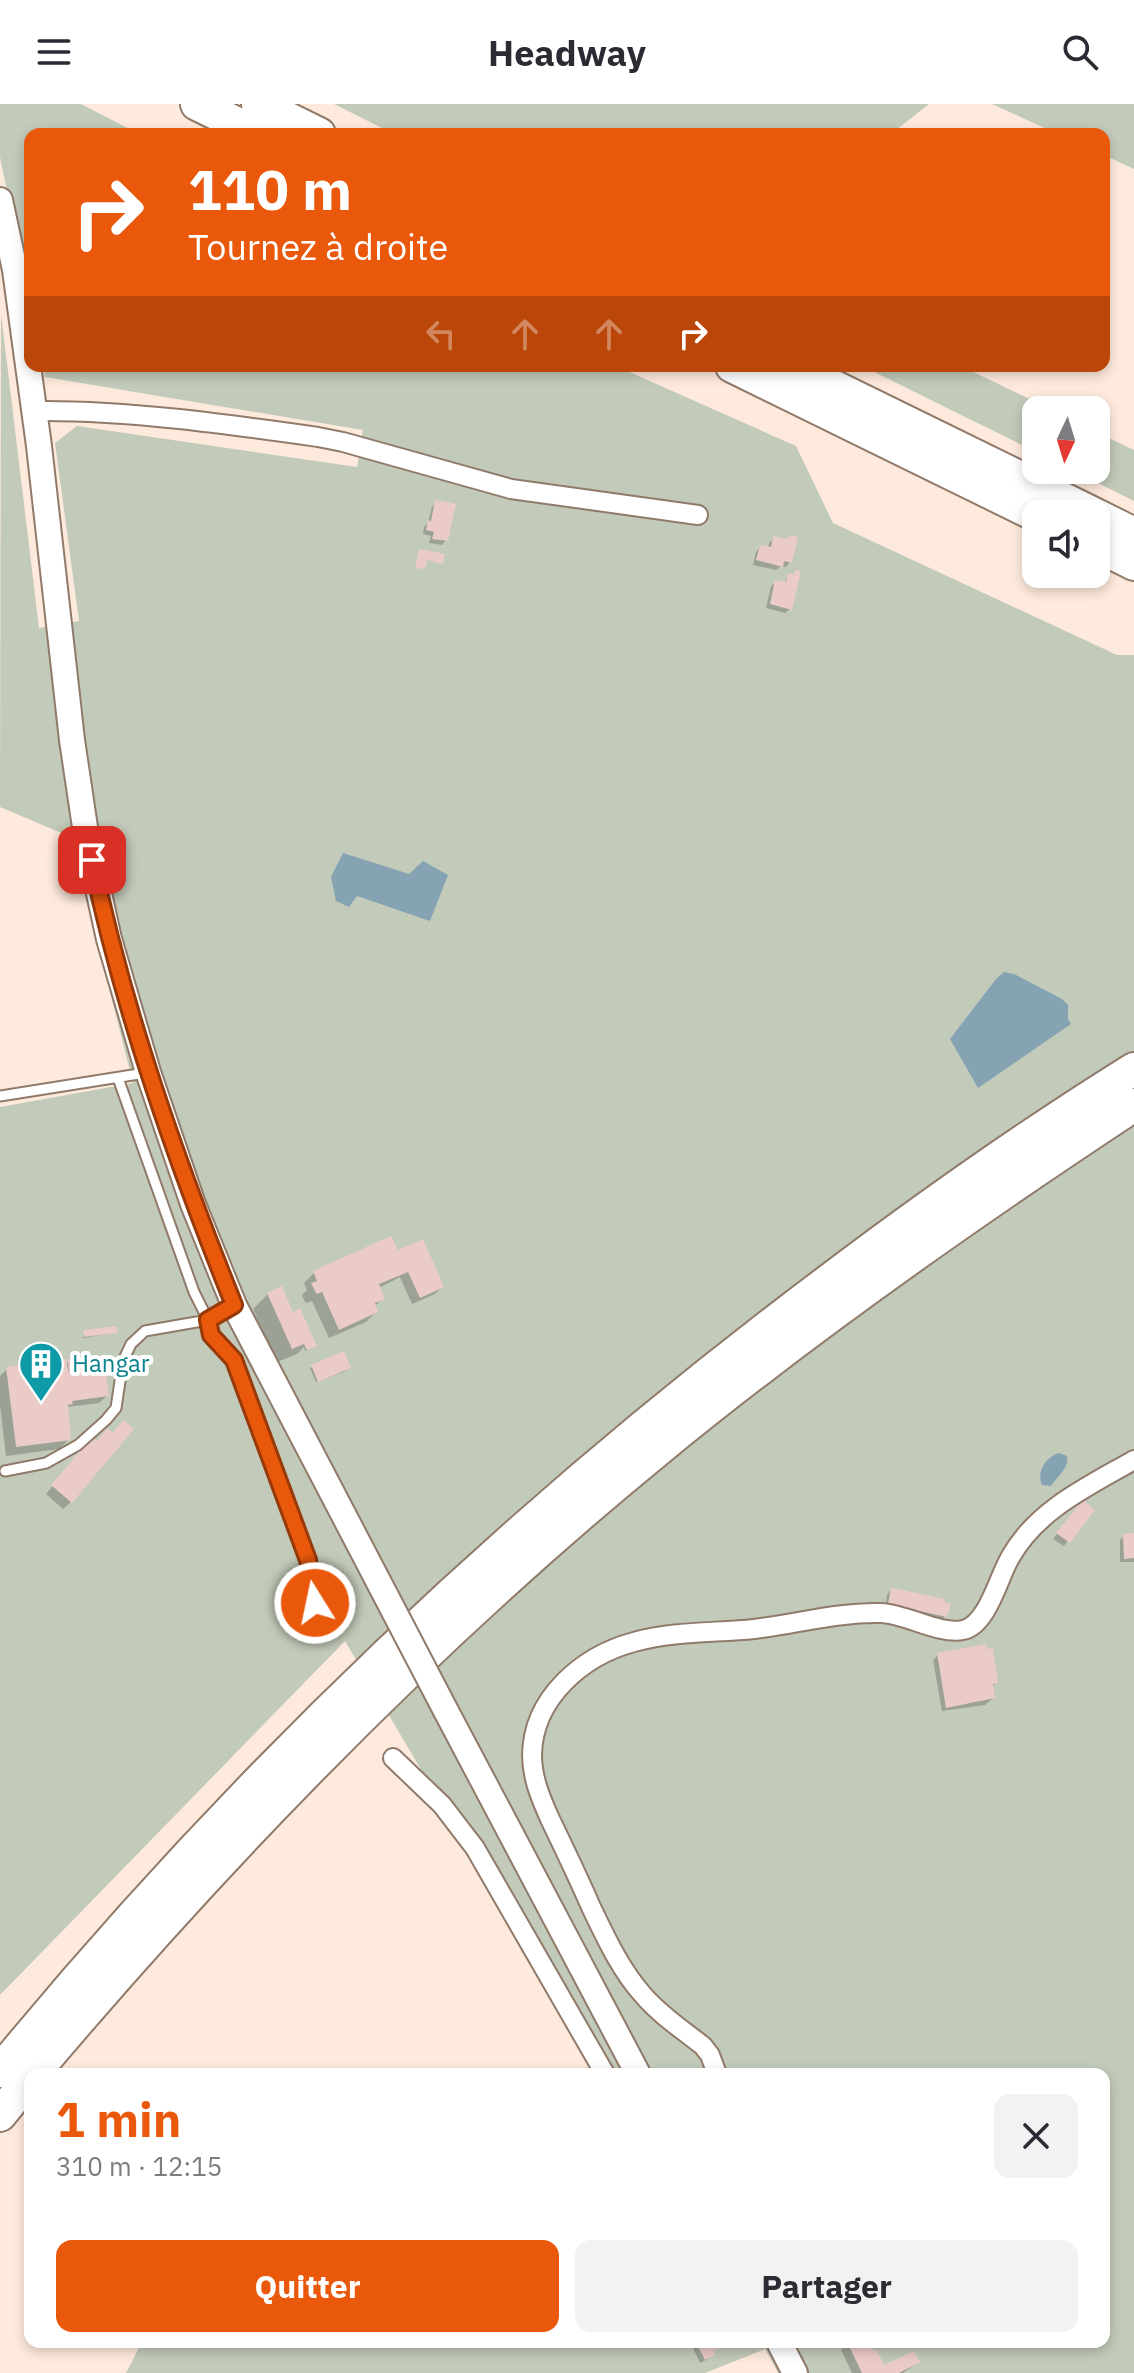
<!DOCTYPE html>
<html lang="fr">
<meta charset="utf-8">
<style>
body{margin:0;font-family:"IBM Plex Sans",sans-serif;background:#f2f2f3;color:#2b2b33;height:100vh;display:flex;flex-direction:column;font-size:30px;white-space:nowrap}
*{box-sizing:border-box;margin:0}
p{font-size:26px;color:#7c7c81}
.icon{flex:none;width:44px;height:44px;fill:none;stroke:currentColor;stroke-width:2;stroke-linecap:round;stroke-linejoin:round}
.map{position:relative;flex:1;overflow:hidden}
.side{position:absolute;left:24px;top:1964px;width:1086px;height:280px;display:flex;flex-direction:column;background:#fff;border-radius:16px;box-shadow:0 4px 12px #0003}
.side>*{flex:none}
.hud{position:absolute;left:24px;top:24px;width:1086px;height:244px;border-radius:16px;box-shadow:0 4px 12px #0003;background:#ea580c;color:#fff;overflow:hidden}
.needle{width:52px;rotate:184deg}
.tools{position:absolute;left:1022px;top:292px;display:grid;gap:16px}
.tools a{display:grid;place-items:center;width:88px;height:88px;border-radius:16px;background:#fff;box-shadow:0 4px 12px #0003;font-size:40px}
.pin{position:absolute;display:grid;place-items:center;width:68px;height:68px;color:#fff;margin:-34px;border-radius:16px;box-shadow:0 4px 12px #0006}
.me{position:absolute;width:88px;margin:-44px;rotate:350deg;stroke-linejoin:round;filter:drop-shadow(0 0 6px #0008)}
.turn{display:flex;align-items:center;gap:28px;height:168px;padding:0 32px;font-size:36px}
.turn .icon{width:104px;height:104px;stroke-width:2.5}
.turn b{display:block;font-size:56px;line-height:68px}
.lanes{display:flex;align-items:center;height:76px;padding:0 32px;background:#0003;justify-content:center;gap:40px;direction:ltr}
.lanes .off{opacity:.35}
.round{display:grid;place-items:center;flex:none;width:84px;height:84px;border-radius:16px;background:#f2f2f3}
.summary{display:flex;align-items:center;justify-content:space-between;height:136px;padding:0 32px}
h1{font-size:48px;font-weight:800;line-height:60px;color:#ea580c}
.cta{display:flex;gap:16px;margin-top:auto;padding:16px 32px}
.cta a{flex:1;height:92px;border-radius:16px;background:#ea580c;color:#fff;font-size:32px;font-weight:800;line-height:92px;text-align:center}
.cta a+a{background:#f2f2f3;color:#2b2b33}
header{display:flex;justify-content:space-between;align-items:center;height:104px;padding:0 32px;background:#fff;font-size:36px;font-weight:800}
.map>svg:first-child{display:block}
.green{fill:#c2cab9}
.water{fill:#86a3b4}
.shadow{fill:#0003}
.building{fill:#ebcbc8}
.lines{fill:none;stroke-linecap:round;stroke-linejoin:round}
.lane-casing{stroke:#907a6a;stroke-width:13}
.street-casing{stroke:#907a6a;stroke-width:22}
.secondary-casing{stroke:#907a6a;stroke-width:28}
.highway-casing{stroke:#907a6a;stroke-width:36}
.lane{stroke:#fff;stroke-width:9}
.street{stroke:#fff;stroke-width:18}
.secondary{stroke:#fff;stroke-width:24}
.highway{stroke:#fff;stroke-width:32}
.secondary-bridge-casing{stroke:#907a6a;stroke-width:28;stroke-linecap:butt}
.secondary-bridge{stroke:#fff;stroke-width:24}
.route-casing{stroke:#983908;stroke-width:20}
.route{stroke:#ea580c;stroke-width:14}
.labels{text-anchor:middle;stroke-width:8;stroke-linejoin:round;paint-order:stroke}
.culture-label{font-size:24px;fill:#0d838f;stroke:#fff;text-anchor:start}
</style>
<header><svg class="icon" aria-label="menu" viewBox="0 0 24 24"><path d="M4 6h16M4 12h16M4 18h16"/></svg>Headway<svg class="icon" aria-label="search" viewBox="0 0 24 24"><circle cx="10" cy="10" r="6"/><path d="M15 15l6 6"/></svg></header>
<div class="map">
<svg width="1134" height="2269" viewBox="0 0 1134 2269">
<rect width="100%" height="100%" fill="#feeadc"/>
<path class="green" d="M 0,0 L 81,0 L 139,30 L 30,30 L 30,199 L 0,53 Z
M 334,0 L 929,0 L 891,30 L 394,30 Z
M 992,0 L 1134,0 L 1134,65 L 1104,51 L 1104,30 L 1058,30 Z
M 1,210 L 39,524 L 79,517 L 55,339 L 77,322 L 357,363 L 363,326 L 45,273 L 43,262 L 616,262 L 796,342 L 833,419 L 1117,551 L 1134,551 L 1134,2269 L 778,2269 L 765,2245 L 705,2269 L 126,2269 L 142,2238 L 1104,2238 L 1104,1970 L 601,1970 L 345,1537 L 0,1891 L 0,1003 L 133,979 L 71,733 L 0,703 Z
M 862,262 L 961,262 L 1052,306 L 1036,306 L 1036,348 Z
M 1096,328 L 1134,346 L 1134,397 L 1072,366 L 1096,366 Z"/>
<path class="water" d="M 343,749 L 409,770 L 423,757 L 448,771 L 430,817 L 357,792 L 349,803 L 336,797 L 331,773 Z
M 1004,868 L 1014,870 L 1062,895 L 1068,901 L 1068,915 L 1071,920 L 978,984 L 950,935 L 996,875 Z
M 1059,1349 L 1067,1352 C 1070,1363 1057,1373 1051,1382 L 1042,1381 C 1036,1367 1046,1353 1059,1349 Z"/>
<path class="shadow" d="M 436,398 L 446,436 L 442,441 L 429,439 L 431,432 L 423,430 L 424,423 L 428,419 L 432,403 Z
M 789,433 L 790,458 L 786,463 L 781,462 L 776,466 L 753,461 L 756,448 L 760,443 L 768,445 L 769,439 L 774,434 L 785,437 Z
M 796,468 L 790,505 L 785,509 L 766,504 L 771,482 L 776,478 L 785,480 L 787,473 L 793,473 Z
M 397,1149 L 442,1183 L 435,1190 L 412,1200 L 400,1173 L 379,1184 L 383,1194 L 374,1203 L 376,1208 L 366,1218 L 329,1234 L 312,1197 L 307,1199 L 305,1198 L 302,1191 L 307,1186 L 304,1179 L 314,1169 Z
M 268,1190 L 292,1210 L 313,1243 L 305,1247 L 304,1243 L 297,1250 L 277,1258 L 253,1205 Z
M 84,1228 L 115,1229 L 83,1234 Z
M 69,1257 L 107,1292 L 99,1299 L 67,1303 L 69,1335 L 59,1345 L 6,1352 L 0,1301 L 0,1272 L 7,1265 L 65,1261 Z
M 312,1263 L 349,1264 L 344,1268 L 316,1278 L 310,1264 Z
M 96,1339 L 71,1398 L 63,1405 L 46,1390 L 85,1343 Z
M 1078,1403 L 1092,1406 L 1064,1442 L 1053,1435 Z
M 1134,1431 L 1134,1458 L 1120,1458 L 1120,1436 L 1124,1432 Z
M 891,1486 L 945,1512 L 941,1517 L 885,1505 L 887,1491 Z
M 938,1551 L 996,1579 L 991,1584 L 993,1594 L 985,1601 L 942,1607 L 933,1556 Z
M 849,2238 L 866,2238 L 883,2264 L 918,2258 L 903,2269 L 852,2269 L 841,2246 Z
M 686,2239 L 687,2238 L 726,2239 L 711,2248 L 713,2251 L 708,2255 L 700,2259 L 692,2242 Z"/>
<path class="building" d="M 435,396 L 456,400 L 448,437 L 432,435 L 434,428 L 426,426 L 428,416 L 431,417 Z
M 788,431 L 798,433 L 792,459 L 784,457 L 783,463 L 756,456 L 760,441 L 771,443 L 773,432 L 788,435 Z
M 419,445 L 445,450 L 443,460 L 427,456 L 425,465 L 415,464 Z
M 795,466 L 801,467 L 792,506 L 770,500 L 775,476 L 786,478 L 788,469 L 794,471 Z
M 391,1132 L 398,1146 L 423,1135 L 444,1183 L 420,1194 L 408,1168 L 379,1180 L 385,1195 L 375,1199 L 378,1208 L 339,1226 L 322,1188 L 317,1190 L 315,1187 L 311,1179 L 317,1177 L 313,1167 Z
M 282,1182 L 293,1208 L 300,1204 L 317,1242 L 307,1246 L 304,1240 L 292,1245 L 267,1189 Z
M 117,1222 L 117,1229 L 84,1233 L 83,1226 Z
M 344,1247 L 351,1264 L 318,1278 L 311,1261 Z
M 104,1252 L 109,1292 L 72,1297 L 73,1300 L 68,1301 L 71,1336 L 16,1343 L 6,1263 L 66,1255 L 69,1271 L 68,1255 Z
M 123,1316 L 134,1325 L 72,1399 L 51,1381 L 92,1333 L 97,1337 L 107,1324 L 113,1329 Z
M 1083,1396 L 1095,1406 L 1070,1439 L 1056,1429 Z
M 1134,1429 L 1134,1454 L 1124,1455 L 1123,1430 Z
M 891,1484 L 945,1495 L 944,1498 L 951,1500 L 947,1513 L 888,1500 Z
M 987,1540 L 987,1545 L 993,1544 L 998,1579 L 993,1580 L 995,1594 L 946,1604 L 937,1549 Z
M 696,2238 L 730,2238 L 713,2247 L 715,2251 L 705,2256 Z
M 847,2238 L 868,2238 L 873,2247 L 877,2246 L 884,2261 L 914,2247 L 920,2258 L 899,2269 L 862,2269 Z"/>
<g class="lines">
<g class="lane-casing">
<path id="lane" d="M 118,974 L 194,1188 L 208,1216 L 211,1231 L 234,1256 L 308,1456 L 315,1499
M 0,992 L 145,969
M 5,1367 L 46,1359 L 78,1341 L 106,1316 L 116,1304 L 123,1257 L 131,1240 L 145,1227 L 208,1216 L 234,1201"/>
</g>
<g class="street-casing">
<path id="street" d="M 35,307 C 127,306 226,320 318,333 L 343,338 L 511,385 L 698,411
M 393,1654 L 442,1701 L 475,1744 L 605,1970
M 717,1970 L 710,1951 L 703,1942 C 683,1926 660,1911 643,1891 C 620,1865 606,1834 591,1803 C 578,1773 564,1744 550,1715 C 541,1695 532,1674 532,1651 C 533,1594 582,1552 634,1538 C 673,1527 715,1529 754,1525 C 796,1520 838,1508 881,1509 C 907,1510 939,1531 963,1526 C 988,1521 999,1471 1011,1452 C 1038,1405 1089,1382 1134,1356"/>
</g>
<g class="secondary-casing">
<path id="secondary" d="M 0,96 L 15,166 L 39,342 L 72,636 L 86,730 L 109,835 L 148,968 L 193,1100 L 234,1201 L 387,1494
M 446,1607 L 638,1970
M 779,2238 L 795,2269"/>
</g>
<g class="highway-casing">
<path id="highway" d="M 197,0 L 258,30
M 258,0 L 319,30
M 732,262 L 1036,411
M 792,262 L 1094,410
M 1096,411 L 1134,430
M 1096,441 L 1134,460
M 0,1967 C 242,1672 522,1407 827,1178 C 926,1103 1028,1031 1134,965
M 33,1970 C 222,1746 428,1534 655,1348 C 807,1223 970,1109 1134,1001
M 0,2011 L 30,1974"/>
</g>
<use href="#lane" class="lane"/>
<use href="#street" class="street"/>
<use href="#secondary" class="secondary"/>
<use href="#highway" class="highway"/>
<g class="secondary-bridge-casing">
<path id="secondary-bridge" d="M 387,1494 L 446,1607"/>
</g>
<use href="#secondary-bridge" class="secondary-bridge"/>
</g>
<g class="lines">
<g class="route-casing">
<path id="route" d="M 92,756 C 124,909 176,1056 234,1201 L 208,1216 L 211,1231 L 234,1256 L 308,1456 L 315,1499"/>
</g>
<use href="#route" class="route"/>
</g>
<defs>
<g id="building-pin" transform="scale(2.3)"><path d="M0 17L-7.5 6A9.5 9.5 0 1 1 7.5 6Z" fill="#0f9aa8" stroke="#fff"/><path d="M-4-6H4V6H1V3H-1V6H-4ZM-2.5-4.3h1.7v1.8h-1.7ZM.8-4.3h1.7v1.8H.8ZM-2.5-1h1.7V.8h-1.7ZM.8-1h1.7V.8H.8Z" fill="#fff"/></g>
</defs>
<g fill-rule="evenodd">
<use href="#building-pin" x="41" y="1260"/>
</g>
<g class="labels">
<g class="culture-label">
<text x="72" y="1268">Hangar</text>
</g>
</g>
</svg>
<div class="tools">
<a><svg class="needle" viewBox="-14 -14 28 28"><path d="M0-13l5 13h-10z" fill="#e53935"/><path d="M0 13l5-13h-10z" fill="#7c7c81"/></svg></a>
<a><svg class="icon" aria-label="sound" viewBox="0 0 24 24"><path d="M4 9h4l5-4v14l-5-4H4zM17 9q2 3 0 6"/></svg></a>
</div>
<div class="pin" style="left:92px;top:756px;background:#d93025"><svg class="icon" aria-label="arrive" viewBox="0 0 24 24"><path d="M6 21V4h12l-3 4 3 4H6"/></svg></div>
<svg class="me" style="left:315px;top:1499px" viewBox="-20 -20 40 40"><circle r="17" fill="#ea580c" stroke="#fff" stroke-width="3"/><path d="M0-11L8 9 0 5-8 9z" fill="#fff"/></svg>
<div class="hud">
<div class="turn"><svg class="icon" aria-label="right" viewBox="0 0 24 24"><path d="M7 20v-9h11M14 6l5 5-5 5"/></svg><div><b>110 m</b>Tournez à droite</div></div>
<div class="lanes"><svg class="icon off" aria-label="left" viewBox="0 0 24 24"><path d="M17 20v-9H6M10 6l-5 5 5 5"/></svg><svg class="icon off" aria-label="ahead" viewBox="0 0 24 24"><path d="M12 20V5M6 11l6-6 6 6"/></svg><svg class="icon off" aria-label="ahead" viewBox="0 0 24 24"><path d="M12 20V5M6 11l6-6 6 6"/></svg><svg class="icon" aria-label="right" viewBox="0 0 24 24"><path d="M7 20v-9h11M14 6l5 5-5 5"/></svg></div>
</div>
<section class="side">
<div class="summary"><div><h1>1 min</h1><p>310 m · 12:15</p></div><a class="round"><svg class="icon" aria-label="close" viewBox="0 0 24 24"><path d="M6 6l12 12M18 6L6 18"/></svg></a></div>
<div class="cta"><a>Quitter</a><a>Partager</a></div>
</section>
</div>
